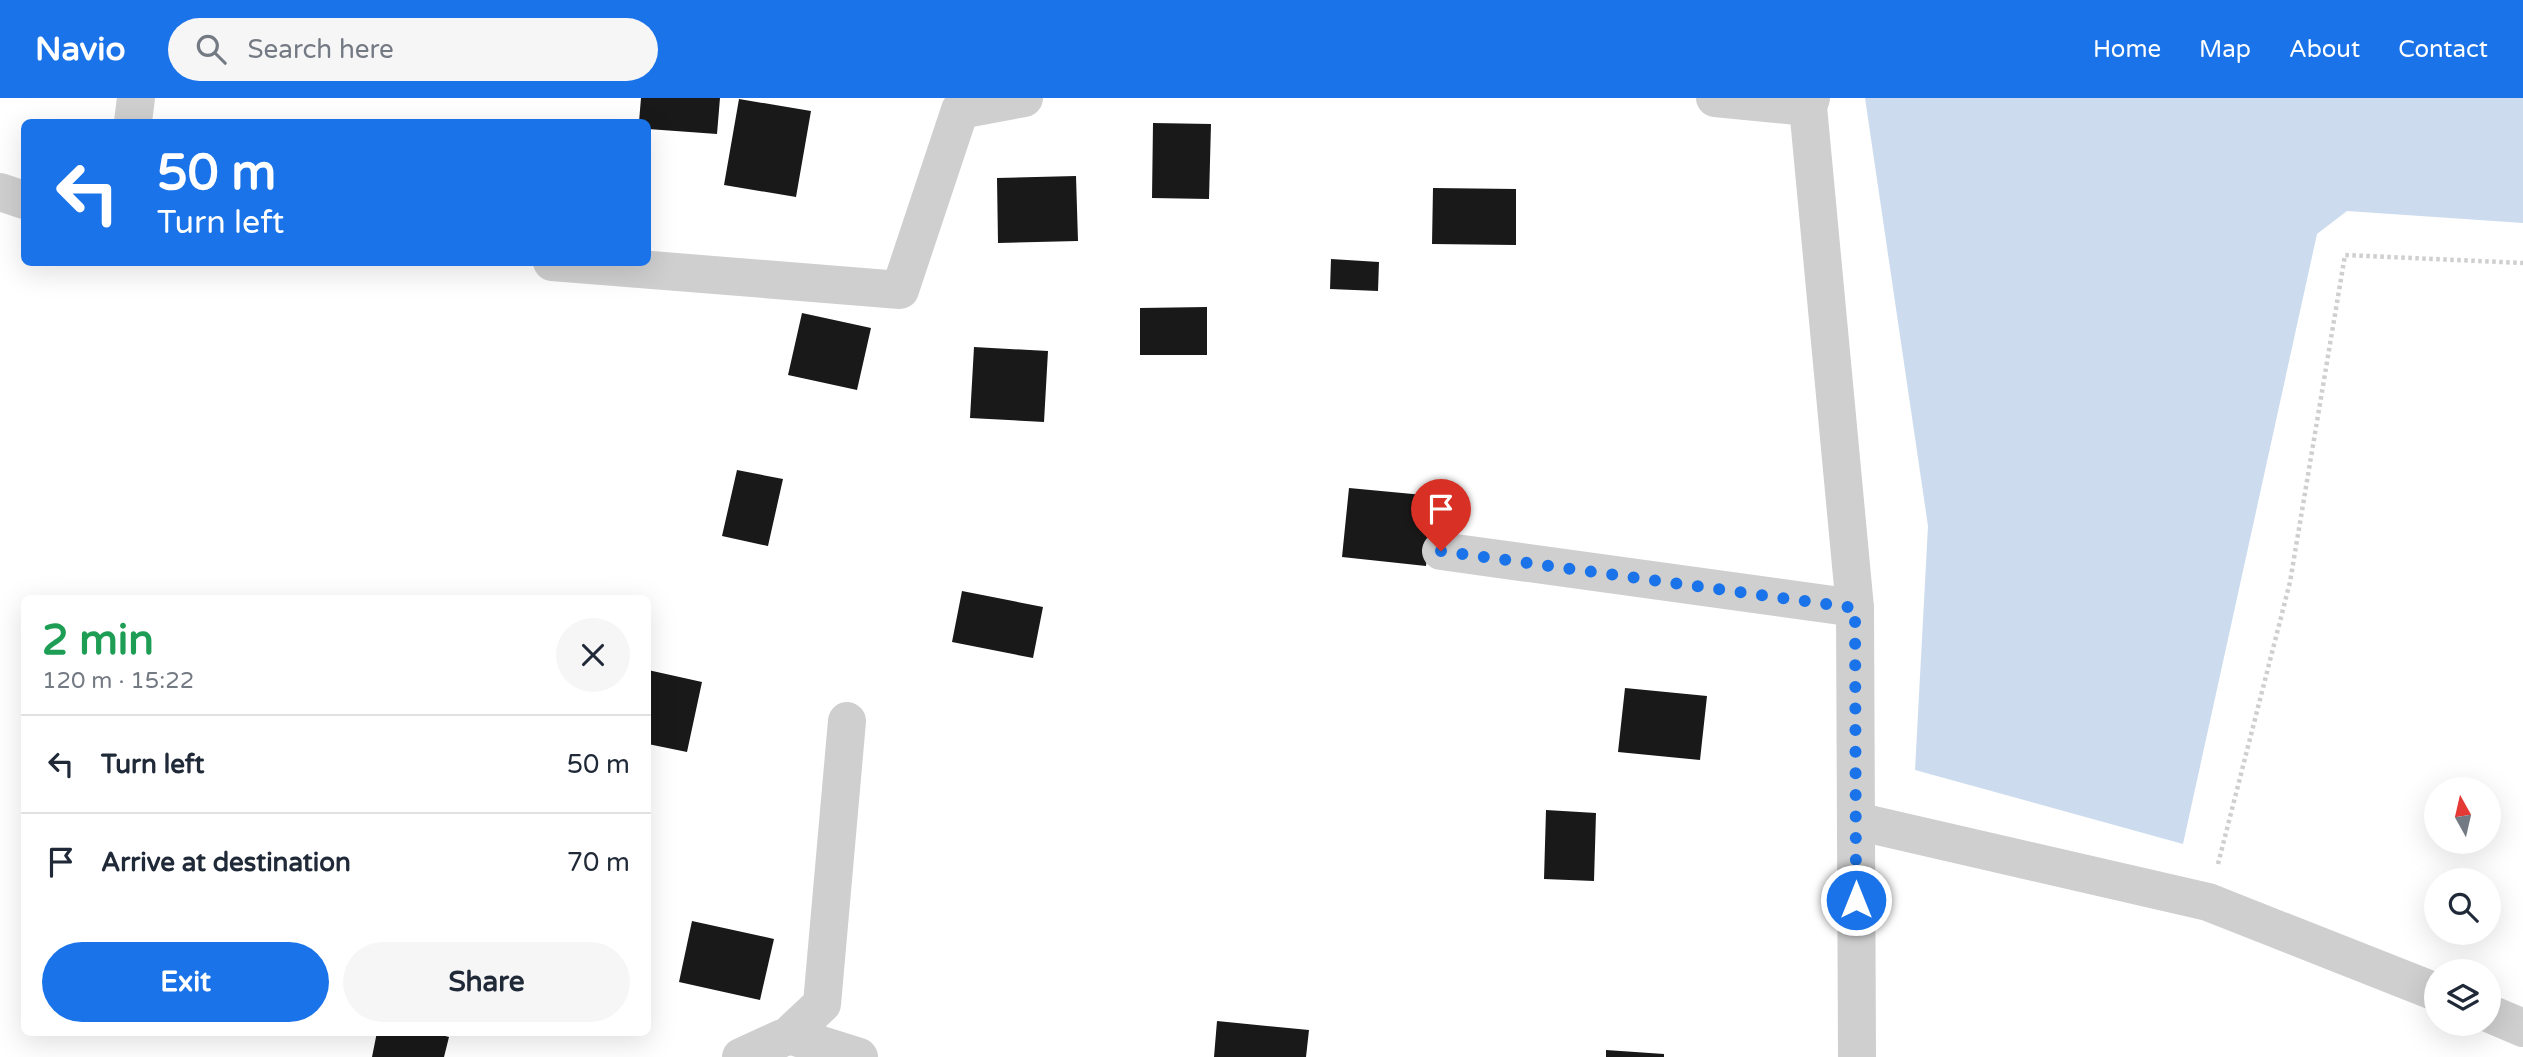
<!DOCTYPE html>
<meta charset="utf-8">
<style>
body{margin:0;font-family:"Varela Round",sans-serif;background:#f6f6f7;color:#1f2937;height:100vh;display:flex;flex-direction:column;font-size:26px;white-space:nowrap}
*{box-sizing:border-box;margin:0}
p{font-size:23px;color:#747a83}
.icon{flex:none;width:38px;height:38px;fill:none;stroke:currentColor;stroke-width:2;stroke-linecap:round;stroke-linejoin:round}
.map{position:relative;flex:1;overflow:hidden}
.details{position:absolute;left:21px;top:497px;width:630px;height:441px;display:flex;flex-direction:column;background:#fff;border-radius:10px;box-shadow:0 7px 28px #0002}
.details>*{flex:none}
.top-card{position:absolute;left:21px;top:21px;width:630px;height:147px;border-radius:10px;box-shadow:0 7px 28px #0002;background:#1a73e8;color:#fff;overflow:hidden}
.needle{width:46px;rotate:352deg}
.tools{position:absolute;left:2424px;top:679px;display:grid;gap:14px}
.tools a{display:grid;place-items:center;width:77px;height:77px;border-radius:50%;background:#fff;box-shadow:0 7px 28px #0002;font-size:35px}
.pin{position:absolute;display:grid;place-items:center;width:60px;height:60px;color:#fff;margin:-72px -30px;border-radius:50% 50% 50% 0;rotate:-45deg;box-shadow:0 0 7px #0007}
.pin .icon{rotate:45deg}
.me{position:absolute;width:77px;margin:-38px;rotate:0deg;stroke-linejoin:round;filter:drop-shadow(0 0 5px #0008)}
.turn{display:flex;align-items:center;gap:24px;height:147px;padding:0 21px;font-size:32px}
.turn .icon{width:91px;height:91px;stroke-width:2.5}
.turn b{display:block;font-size:49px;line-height:60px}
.round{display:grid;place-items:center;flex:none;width:74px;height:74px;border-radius:37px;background:#f6f6f7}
.overview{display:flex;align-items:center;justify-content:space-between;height:119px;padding:0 21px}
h1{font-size:42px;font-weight:700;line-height:52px;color:#1e9e55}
.primary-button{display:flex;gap:14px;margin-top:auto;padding:14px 21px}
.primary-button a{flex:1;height:80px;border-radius:42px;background:#1a73e8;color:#fff;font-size:28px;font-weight:700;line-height:80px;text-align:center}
.primary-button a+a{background:#f6f6f7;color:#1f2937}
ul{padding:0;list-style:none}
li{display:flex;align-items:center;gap:21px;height:98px;padding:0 21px;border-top:2px solid #e0e1e3}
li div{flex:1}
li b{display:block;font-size:26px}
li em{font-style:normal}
header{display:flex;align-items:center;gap:42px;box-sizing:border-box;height:98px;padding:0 35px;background:#1a73e8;color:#fff}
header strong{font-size:33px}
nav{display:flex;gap:38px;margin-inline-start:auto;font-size:24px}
.search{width:490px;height:63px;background:#f6f6f7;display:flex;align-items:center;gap:18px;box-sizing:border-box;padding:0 24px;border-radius:38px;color:#747a83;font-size:26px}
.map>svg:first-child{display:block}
.water{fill:#ccdcee}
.building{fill:#191919}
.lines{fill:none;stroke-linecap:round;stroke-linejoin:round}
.path{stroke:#cfcfcf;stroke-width:4.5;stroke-dasharray:3.5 3.5;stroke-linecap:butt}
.minor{stroke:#cfcfcf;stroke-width:38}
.tertiary{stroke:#cfcfcf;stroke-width:38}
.route{stroke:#1a73e8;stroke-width:12;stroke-dasharray:0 21.6}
</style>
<header>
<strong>Navio</strong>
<div class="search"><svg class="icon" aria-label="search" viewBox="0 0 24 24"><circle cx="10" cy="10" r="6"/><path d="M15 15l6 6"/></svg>Search here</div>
<nav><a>Home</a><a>Map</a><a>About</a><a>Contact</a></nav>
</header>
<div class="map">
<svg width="2523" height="959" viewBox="0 0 2523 959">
<rect width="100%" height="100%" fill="#fff"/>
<path class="water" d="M 1865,0 L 2523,0 L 2523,125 L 2347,113 L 2317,136 L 2183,746 L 1915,672 L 1928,428 Z"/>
<path class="building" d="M 641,0 L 720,0 L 717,36 L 648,31 L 648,24 L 639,24 Z
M 739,1 L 811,13 L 796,99 L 724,87 Z
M 1153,25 L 1211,26 L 1209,101 L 1152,100 Z
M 1076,78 L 1078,143 L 998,145 L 997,80 Z
M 1433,90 L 1516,91 L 1516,147 L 1432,146 Z
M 1331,161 L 1379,164 L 1378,193 L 1330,191 Z
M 1207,209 L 1207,257 L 1140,257 L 1140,210 Z
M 802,215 L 871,230 L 857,292 L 788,277 Z
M 974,249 L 1048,253 L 1044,324 L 970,320 Z
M 737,372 L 783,381 L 768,448 L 722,438 Z
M 1349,390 L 1434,398 L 1426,468 L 1342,459 Z
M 962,493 L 1043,509 L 1033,560 L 952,544 Z
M 648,572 L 702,584 L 687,654 L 648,646 Z
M 1625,590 L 1707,598 L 1700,662 L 1618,654 Z
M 1546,712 L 1596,715 L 1594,783 L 1544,781 Z
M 692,823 L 774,841 L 760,902 L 679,884 Z
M 1217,923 L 1309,932 L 1306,959 L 1214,959 Z
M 377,934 L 430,934 L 449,939 L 444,959 L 372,959 Z
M 1606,952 L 1664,956 L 1664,959 L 1606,959 Z"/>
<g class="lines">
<path class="path" d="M 2218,766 L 2290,484 L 2345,157 L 2523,165"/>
<path class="minor" d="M 1715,0 L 1808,9
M 133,24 L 136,0
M 0,94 L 24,102
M 552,164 L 900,192 L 960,12 L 1024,0
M 1441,453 L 1855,510
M 1856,723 L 2208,804 L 2436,894
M 2488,915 L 2523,930
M 789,937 L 822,906 L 847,623
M 741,959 L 789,937 L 859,959"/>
<path class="tertiary" d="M 1811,0 L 1808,9 L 1855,510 L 1857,959"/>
</g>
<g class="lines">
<path class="route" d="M 1441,453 L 1855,510 L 1856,802"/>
</g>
</svg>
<div class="tools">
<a><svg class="needle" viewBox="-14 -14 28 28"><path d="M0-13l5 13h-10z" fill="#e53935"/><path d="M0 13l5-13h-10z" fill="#747a83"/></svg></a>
<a><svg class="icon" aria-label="search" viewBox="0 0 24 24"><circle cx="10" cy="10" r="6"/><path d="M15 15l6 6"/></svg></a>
<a><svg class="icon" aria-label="layers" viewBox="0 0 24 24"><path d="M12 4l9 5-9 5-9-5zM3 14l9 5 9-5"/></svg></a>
</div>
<div class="pin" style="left:1441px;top:453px;background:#d93025"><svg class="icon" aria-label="arrive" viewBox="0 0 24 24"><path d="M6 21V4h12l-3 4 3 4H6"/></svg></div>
<svg class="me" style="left:1856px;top:802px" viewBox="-20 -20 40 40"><circle r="17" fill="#1a73e8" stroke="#fff" stroke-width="3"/><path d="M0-11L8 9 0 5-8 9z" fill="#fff"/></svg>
<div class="top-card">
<div class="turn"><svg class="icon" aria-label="left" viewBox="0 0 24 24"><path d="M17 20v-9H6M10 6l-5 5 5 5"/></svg><div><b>50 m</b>Turn left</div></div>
</div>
<section class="details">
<div class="overview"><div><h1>2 min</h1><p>120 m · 15:22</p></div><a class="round"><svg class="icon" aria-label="close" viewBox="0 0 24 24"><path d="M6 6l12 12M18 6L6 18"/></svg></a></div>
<ul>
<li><svg class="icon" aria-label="left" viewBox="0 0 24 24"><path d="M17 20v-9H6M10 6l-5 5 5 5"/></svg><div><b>Turn left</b></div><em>50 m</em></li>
<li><svg class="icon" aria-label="arrive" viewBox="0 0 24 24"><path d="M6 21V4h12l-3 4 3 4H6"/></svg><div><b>Arrive at destination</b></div><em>70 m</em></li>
</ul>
<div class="primary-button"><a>Exit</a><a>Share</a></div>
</section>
</div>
